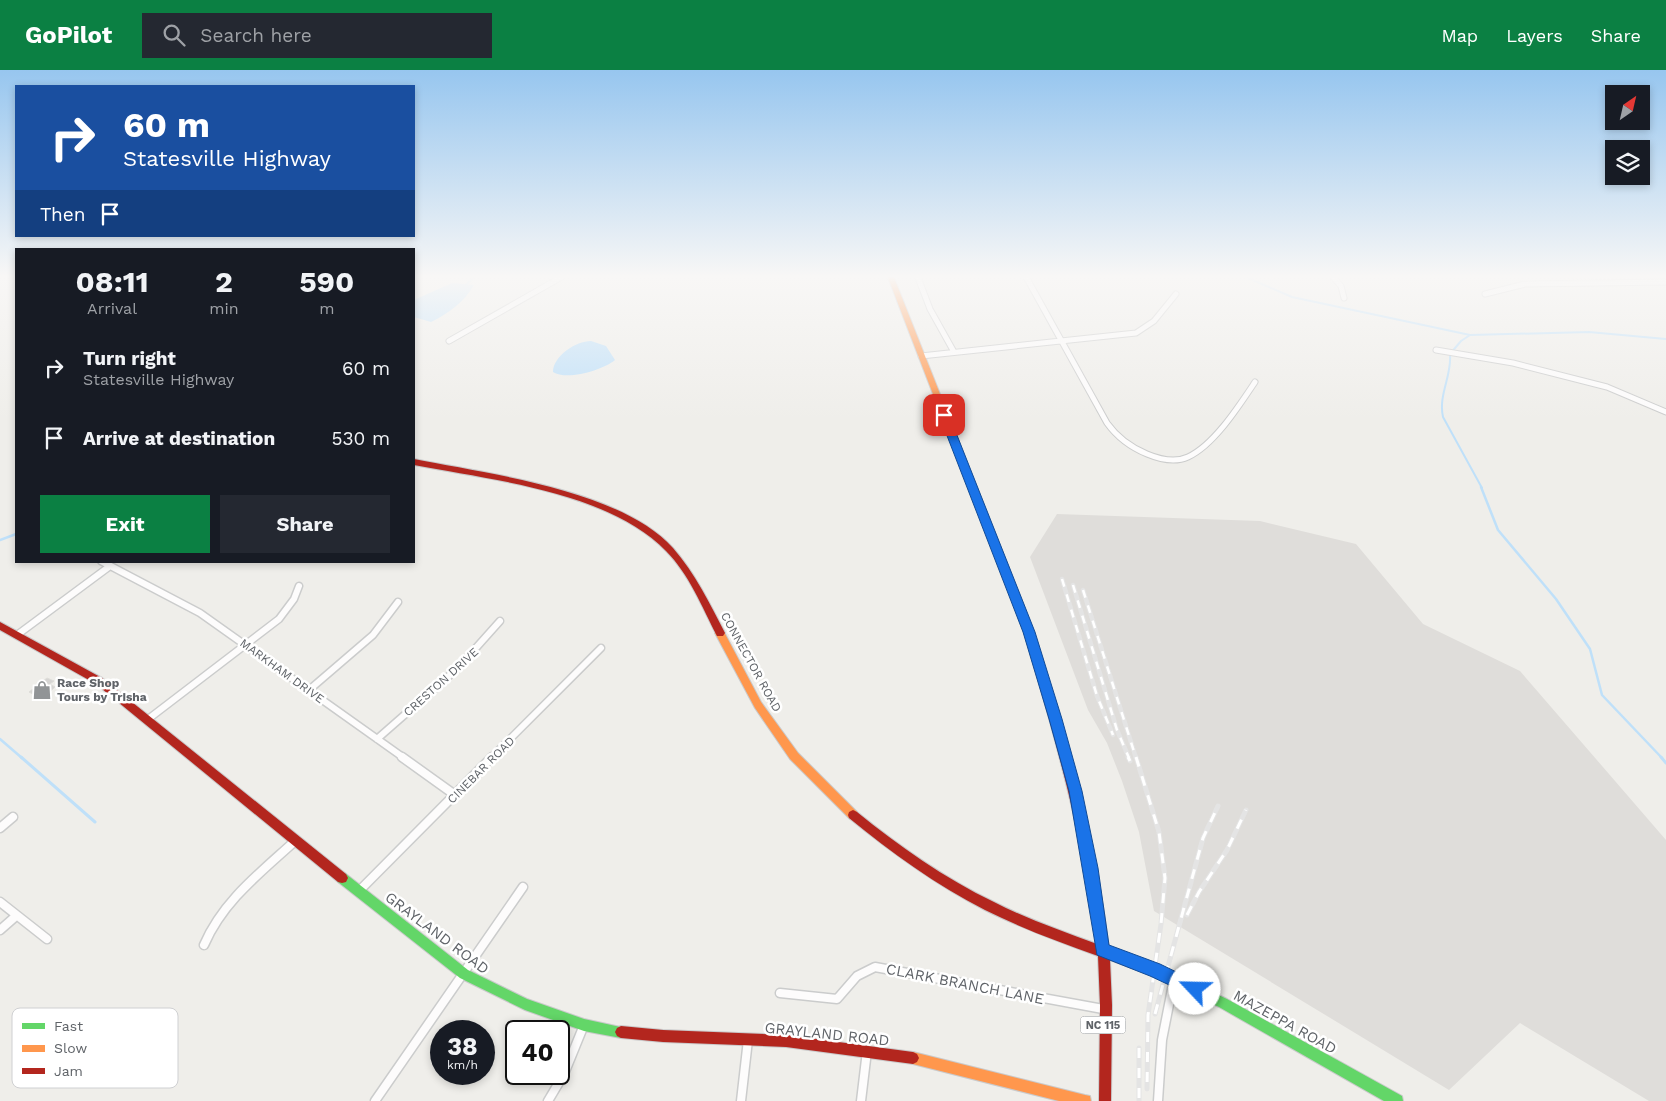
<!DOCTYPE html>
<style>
body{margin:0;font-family:"Work Sans",sans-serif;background:#242831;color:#f1f3f6;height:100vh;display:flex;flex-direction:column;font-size:19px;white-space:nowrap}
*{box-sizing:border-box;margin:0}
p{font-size:16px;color:#9ea1a6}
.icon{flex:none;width:28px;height:28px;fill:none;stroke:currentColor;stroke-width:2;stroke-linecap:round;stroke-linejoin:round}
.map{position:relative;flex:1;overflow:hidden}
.side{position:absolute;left:15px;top:178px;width:400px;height:315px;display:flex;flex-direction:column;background:#171b24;border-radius:0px;box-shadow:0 2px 8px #0003}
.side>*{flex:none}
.hud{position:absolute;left:15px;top:15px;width:400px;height:152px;border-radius:0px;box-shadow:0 2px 8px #0003;background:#1a4fa0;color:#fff;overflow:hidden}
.needle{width:32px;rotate:34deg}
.buttons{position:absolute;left:1605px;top:15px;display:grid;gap:10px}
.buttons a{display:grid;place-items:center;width:45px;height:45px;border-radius:0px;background:#171b24;box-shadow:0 2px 8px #0003;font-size:25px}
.speed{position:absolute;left:430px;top:950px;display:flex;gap:10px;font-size:25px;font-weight:700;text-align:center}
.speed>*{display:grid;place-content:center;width:65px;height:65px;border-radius:50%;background:#171b24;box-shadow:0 2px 8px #0003;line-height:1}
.speed small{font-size:12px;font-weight:400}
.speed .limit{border:2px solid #111;border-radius:8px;background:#fff;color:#111}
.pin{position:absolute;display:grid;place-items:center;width:42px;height:42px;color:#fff;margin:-21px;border-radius:10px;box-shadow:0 2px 8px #0006}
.me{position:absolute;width:55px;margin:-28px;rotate:294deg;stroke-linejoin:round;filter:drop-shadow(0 0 4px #0008)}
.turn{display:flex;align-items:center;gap:18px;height:105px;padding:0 25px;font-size:22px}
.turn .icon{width:65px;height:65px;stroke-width:2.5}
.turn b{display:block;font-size:35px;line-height:42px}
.then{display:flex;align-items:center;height:48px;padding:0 25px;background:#0003;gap:10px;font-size:19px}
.eta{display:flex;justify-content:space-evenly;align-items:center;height:85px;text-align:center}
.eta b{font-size:30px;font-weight:700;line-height:35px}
.action{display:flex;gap:10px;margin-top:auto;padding:10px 25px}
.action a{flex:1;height:58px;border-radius:0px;background:#0b8043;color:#fff;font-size:20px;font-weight:700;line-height:58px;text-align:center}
.action a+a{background:#242831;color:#f1f3f6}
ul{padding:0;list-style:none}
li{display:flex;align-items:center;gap:15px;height:70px;padding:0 25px}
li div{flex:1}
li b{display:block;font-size:19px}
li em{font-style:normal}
header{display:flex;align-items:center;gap:30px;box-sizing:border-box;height:70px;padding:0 25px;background:#0b8043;color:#fff}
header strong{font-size:24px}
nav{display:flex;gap:28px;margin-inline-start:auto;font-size:18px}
.search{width:350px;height:45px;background:#242831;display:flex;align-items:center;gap:12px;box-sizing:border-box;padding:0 18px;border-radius:0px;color:#9ea1a6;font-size:19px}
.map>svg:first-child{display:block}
.industrial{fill:#dfddda}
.water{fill:#bfe0f9}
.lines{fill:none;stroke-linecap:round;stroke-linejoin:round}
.stream-far2{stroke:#bfe0f9;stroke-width:2}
.stream-far1{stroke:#bfe0f9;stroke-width:2.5}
.stream{stroke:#bfe0f9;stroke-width:3}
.building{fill:#d6d5d3;stroke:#deddd9}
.street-far2-casing{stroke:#cbcccc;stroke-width:7}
.street-far1-casing{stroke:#cbcccc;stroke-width:9}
.street-casing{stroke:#cbcccc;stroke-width:11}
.fast-casing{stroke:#cacacb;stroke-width:2}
.slow-casing{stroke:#cacacb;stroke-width:2}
.jam-casing{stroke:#cacacb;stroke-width:2}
.street-far2{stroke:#fdfcfc;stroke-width:5}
.street-far1{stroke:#fdfcfc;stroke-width:6}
.street{stroke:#fdfcfc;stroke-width:8}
.fast{fill:#63d668;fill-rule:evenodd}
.slow{fill:#ff974d;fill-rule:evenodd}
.jam{fill:#b3261e;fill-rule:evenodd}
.rail-far1-casing{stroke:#e4e4e4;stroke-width:4.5}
.rail-casing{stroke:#e4e4e4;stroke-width:5}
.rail-far1{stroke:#fff;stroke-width:2.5;stroke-dasharray:8;stroke-linecap:butt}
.rail{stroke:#fff;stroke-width:3;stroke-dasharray:10;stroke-linecap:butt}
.route{fill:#1a73e8;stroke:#114b97}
.labels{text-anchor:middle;stroke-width:5;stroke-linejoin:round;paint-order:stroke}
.shield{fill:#fff;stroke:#8f9295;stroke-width:1}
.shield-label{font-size:11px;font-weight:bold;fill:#5f6368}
.street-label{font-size:12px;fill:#5f6368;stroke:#fff}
.poi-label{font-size:12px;font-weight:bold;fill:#5f6368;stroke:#fff;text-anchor:start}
.near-street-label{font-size:15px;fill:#5f6368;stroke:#fff}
.key{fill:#fff;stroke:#cfd0d2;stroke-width:1}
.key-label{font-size:14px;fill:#5f6368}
</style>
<header>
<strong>GoPilot</strong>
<div class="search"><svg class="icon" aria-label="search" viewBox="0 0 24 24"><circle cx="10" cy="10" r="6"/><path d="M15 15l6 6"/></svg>Search here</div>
<nav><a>Map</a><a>Layers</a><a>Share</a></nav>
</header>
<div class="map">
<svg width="1666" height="1031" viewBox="0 0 1666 1031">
<rect width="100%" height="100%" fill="#efeeea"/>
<path class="industrial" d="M 1057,444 L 1260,451 L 1356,474 L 1423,554 L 1520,601 L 1666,770 L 1666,1031 L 1649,1031 L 1520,953 L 1449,1020 L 1154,841 L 1139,762 L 1122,711 L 1107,673 L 1088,640 L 1030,487 Z"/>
<path class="water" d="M 452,213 L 474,215 C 465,231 448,244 431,252 L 414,247 L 414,230 Z
M 591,271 L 606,276 L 615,290 C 603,300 567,311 553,302 C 553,286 576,271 591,271 Z"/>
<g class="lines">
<path class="stream-far2" d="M 1241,205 L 1292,227 L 1470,265 L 1589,262 L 1666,269
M 464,217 L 476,205
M 1470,265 L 1461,271 L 1450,284 C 1452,306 1438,325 1443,347 L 1482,418"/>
<path class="stream-far1" d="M 1481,417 L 1498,460 L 1556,529 L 1590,579 L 1602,625 L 1662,688
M 0,470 L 16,464
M 0,669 L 22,688"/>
<path class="stream" d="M 21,687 L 95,752
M 1661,687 L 1666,693"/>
</g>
<path class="building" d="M 47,608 L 54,611 L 50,614 L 55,617 L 42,629 L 29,622 Z"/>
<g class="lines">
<g class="street-far2-casing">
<path id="street-far2" d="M 917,205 L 930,239 L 954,282
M 1025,205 L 1107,353 C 1117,367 1130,377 1147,384 C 1159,389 1175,393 1188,387 C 1214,375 1239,336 1255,312
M 1331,205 L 1341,216 L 1344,228
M 1485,224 L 1525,214 L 1666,212
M 449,271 L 565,205
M 1436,280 L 1513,293 L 1607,317 L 1666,342
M 921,286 L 1136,263 L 1154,251 L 1176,224"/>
</g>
<g class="street-far1-casing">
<path id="street-far1" d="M 101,491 L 200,543 L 404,688
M 17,565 L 110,496
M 309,620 L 373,565 L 398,532
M 147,650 L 279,549 L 294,529 L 299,516
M 377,669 L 458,598 L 500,551
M 491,688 L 601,578"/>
</g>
<g class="street-casing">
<path id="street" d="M 402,687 L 455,725
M 0,758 L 13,747
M 359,821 L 492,687
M 0,832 L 47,869
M 0,860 L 16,846
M 204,875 C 223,831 260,803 295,771
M 780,923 L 837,929 L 857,906 L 875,897 L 1103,939
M 375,1031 L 523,817
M 548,1031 L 564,1004 L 584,955
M 741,1031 L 748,970
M 861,1031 L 867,981
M 1158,1031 L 1162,970 L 1174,909"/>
</g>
<g class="fast-casing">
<path id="fast" d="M 981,435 L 985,438 L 1034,562 L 1050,616 L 1048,619 L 1045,620 L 1042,619 L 1040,616 L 1024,562 L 977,438 Z
M 342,803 L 346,804 L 468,900 L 527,929 L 584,949 L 625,958 L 627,962 L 625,966 L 621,968 L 584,961 L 525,940 L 460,908 L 338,812 L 336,808 L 338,804 Z
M 1148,892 L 1227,929 L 1402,1026 L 1403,1031 L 1384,1031 L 1219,937 L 1144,902 L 1142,898 L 1144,894 Z"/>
</g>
<g class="slow-casing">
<path id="slow" d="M 887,205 L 893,205 L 985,438 L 984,440 L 978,440 L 977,438 Z
M 720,559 L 723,560 L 761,632 L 798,683 L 857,742 L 858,745 L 857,748 L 853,750 L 849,748 L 790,689 L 755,638 L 715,563 L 717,560 Z
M 913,982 L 1085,1025 L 1090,1026 L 1091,1031 L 1059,1031 L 913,994 L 909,992 L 907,988 L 909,984 Z"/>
</g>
<g class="jam-casing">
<path id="jam" d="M 414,389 C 489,404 621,420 673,478 C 695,503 710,534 725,563 L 723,566 L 717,566 C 702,537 689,504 666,481 C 609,422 492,410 414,395 Z
M 0,552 L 102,608 L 346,804 L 348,808 L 346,812 L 342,813 L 338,812 L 96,614 L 0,560 Z
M 1045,612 L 1048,613 L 1050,616 C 1075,702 1098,788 1109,878 L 1152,894 L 1154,898 L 1152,902 L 1148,904 L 1110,890 L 1112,935 L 1111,1031 L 1099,1031 L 1100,935 L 1098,886 C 1059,872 1021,858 985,840 C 936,815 892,783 849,748 L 848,745 L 849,742 L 853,740 L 857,742 C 899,776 944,808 994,832 C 1027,849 1062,861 1097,874 C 1086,786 1064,701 1040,616 L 1042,613 Z
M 621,956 L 663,960 L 786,965 L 913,982 L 917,984 L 919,988 L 917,992 L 913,994 L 786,977 L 663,972 L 621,968 L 617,966 L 615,962 L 617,958 Z"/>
</g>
<use href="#street-far2" class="street-far2"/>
<use href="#street-far1" class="street-far1"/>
<use href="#street" class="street"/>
<use href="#fast" class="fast"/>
<use href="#slow" class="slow"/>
<use href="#jam" class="jam"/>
<g class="rail-far1-casing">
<path id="rail-far1" d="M 1062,509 L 1097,626 L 1113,665
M 1073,515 L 1117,660 L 1129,688
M 1083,520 L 1136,688"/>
</g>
<g class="rail-casing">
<path id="rail" d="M 1128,687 L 1130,691
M 1136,687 L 1159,762 L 1165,808 L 1161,854 L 1148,945 L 1147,1019
M 1187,845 L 1199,822 L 1227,780 L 1246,740
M 1155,944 L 1203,768 L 1218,736
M 1139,978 L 1139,1031"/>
</g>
<use href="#rail-far1" class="rail-far1"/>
<use href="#rail" class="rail"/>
</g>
<linearGradient id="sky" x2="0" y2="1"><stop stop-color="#97c6ef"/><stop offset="0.59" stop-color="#f8f7f6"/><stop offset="1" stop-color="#f8f7f6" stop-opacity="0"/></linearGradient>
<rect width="1666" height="350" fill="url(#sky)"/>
<path class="route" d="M 944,342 L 949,345 L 1035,562 L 1062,649 L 1082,721 L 1098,798 L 1109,875 L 1160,894 L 1201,914 L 1203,919 L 1201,925 L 1195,927 L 1150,906 L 1097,885 L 1069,721 L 1049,649 L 1023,562 L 939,345 Z"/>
<defs>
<g id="shop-bare" transform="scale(1.5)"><path d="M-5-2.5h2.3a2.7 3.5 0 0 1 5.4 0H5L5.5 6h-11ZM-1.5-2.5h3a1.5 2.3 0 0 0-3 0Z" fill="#919496" stroke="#fff" stroke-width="2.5" paint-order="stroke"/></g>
</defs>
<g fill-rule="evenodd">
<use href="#shop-bare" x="42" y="620"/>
</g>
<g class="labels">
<rect class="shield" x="1080.5" y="946.5" width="45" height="17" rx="4"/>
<g class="shield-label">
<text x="1103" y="959">NC 115</text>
</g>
<g class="street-label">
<text transform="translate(751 592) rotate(61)" y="4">CONNECTOR ROAD</text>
<text transform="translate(282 601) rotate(36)" y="4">MARKHAM DRIVE</text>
<text transform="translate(441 612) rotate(-42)" y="4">CRESTON DRIVE</text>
<text transform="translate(481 700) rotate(-45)" y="4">CINEBAR ROAD</text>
</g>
<g class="poi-label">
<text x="57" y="617">Race Shop<tspan x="57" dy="14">Tours by Trisha</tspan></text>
</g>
<g class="near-street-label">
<text transform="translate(437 863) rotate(37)" y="5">GRAYLAND ROAD</text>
<text transform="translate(965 914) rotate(11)" y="5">CLARK BRANCH LANE</text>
<text transform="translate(1285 952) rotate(29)" y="5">MAZEPPA ROAD</text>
<text transform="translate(827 964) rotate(6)" y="5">GRAYLAND ROAD</text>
</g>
</g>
<rect x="12" y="938" width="166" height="80" rx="8" class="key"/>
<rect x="22" y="953" width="23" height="6" fill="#63d668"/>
<rect x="22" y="975" width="23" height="7" fill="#ff974d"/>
<rect x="22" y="998" width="23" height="6" fill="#b3261e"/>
<g class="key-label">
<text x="54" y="961">Fast</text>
<text x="54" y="983">Slow</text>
<text x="54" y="1006">Jam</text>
</g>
</svg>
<div class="buttons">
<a><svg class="needle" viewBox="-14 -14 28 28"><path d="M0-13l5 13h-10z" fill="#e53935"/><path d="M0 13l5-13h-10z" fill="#9ea1a6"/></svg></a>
<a><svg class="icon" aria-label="layers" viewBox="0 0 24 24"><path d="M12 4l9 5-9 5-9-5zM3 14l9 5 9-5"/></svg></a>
</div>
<div class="speed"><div>38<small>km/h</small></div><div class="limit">40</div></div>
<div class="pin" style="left:944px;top:345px;background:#d93025"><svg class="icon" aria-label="arrive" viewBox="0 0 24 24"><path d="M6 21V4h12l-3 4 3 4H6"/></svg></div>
<svg class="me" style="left:1195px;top:919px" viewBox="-20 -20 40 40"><circle r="19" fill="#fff"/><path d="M0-13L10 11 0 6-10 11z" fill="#1a73e8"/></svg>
<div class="hud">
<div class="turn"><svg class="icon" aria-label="right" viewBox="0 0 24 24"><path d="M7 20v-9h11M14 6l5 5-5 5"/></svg><div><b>60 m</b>Statesville Highway</div></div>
<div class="then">Then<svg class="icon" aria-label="arrive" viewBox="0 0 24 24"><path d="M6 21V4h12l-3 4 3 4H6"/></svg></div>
</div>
<section class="side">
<div class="eta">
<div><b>08:11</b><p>Arrival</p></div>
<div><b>2</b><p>min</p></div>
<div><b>590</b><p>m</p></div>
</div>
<ul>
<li><svg class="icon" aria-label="right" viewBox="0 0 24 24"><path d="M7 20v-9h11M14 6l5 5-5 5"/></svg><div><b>Turn right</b><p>Statesville Highway</p></div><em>60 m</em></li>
<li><svg class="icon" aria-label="arrive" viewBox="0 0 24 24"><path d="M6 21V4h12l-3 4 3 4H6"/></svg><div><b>Arrive at destination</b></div><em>530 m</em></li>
</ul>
<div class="action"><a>Exit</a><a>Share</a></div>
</section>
</div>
